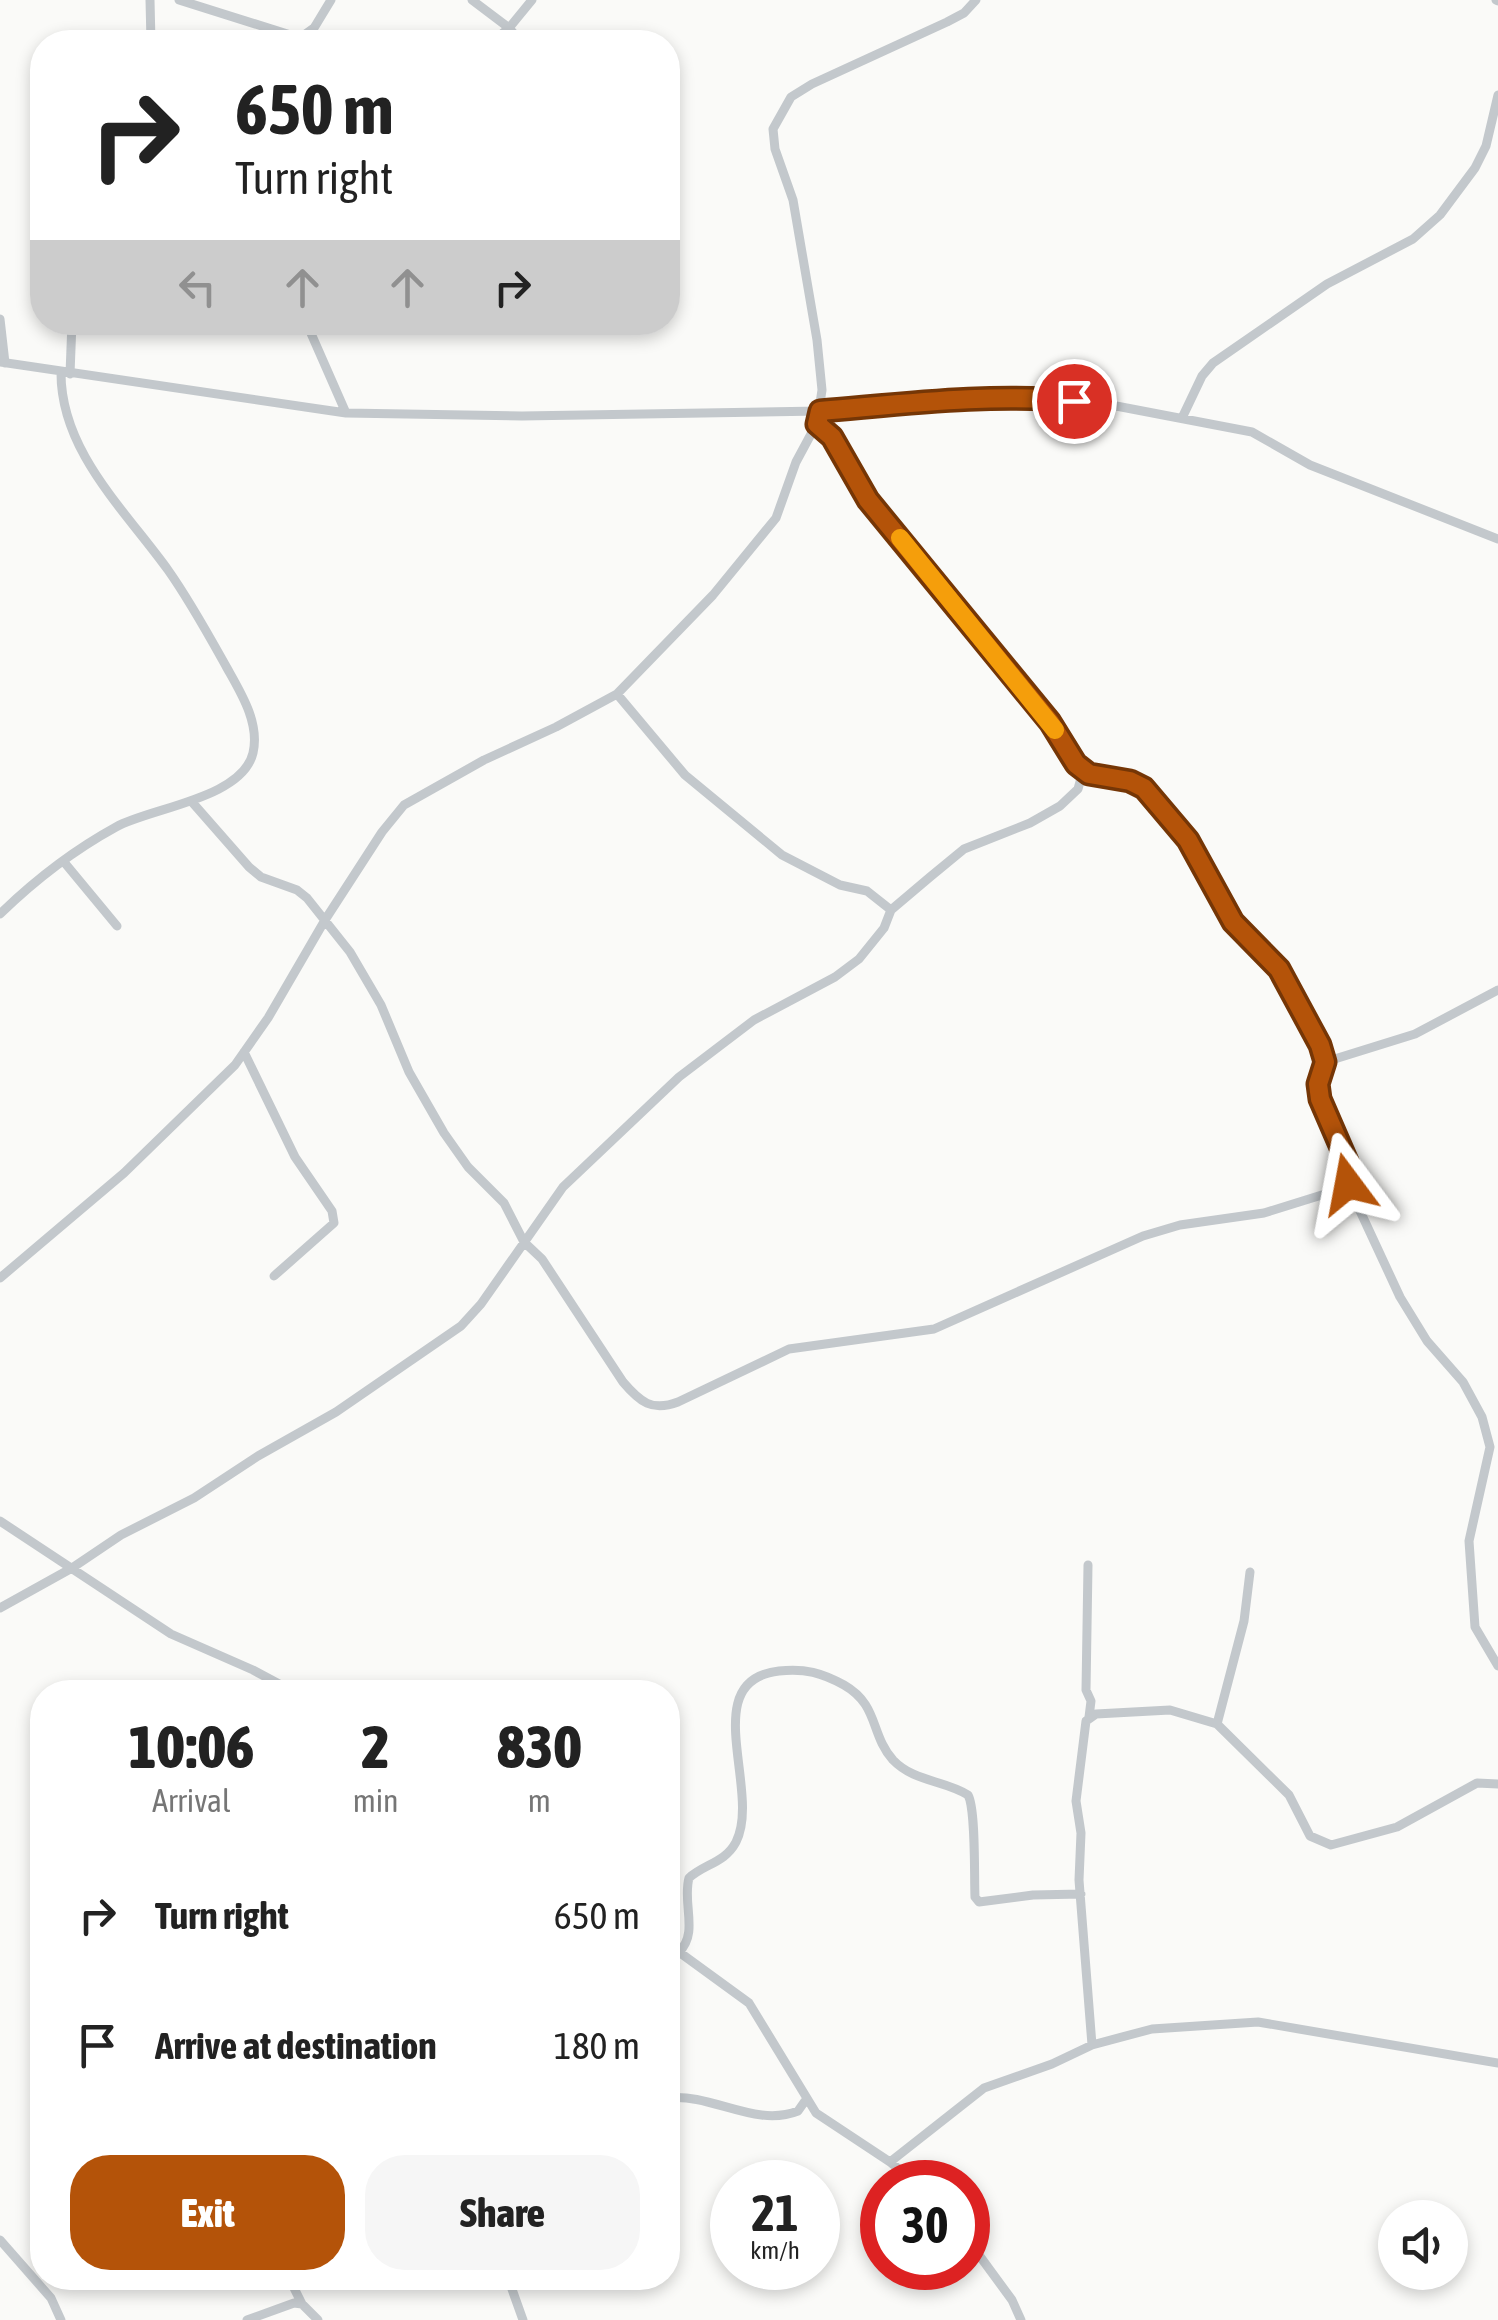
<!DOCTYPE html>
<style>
body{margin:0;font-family:"Asap Condensed",sans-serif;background:#f6f6f6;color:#222;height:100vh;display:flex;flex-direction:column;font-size:38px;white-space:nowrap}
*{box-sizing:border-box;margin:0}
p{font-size:32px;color:#767676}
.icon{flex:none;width:55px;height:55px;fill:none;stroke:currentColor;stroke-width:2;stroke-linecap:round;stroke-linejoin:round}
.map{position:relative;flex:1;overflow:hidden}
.panel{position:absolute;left:30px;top:1680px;width:650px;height:610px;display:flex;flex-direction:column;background:#fff;border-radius:40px;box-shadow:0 5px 15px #0003}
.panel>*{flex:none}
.banner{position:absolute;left:30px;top:30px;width:650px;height:305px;border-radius:40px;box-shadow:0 5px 15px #0003;background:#fff;color:#222;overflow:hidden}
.buttons{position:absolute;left:1378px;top:2200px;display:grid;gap:20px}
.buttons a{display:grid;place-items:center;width:90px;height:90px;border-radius:50%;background:#fff;box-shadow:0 5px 15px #0003;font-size:50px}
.speed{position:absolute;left:710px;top:2160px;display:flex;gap:20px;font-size:50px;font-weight:700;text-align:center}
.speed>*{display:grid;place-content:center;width:130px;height:130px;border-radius:50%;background:#fff;box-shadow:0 5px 15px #0003;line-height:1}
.speed small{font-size:25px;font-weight:400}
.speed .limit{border:15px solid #d22;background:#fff;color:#111}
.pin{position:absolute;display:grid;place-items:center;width:85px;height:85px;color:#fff;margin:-42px;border:5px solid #fff;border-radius:50%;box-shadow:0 2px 10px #0007}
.me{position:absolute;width:110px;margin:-55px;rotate:347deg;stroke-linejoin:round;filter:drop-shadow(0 0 8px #0008)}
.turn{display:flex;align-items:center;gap:35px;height:210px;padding:0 40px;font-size:45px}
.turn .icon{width:130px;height:130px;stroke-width:2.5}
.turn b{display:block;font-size:70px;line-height:85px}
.lanes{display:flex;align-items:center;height:95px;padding:0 40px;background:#0003;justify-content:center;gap:50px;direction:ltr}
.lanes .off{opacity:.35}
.eta{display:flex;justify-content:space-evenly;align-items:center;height:170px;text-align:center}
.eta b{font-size:60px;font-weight:800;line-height:70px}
.cta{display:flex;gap:20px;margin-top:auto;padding:20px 40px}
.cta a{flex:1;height:115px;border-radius:40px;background:#b45309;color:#fff;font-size:40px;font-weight:800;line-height:115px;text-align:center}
.cta a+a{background:#f6f6f6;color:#222}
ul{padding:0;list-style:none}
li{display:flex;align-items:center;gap:30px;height:130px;padding:0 40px}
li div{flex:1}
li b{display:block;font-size:38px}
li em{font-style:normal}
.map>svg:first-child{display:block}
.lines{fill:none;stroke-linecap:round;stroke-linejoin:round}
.street{stroke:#c3c8cc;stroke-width:9}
.route-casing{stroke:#753606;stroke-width:25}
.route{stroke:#b45309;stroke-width:18}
.slow{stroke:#f59e0b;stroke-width:18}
</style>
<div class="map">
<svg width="1498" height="2320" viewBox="0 0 1498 2320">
<rect width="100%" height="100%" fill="#fafaf8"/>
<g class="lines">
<path class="street" d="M 150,0 L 151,42
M 179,0 L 300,38 L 314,28 L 331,0
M 472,0 L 509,28 L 521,42
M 1496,0 L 1498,1
M 492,42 L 509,28 L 532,0
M 0,319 L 5,363
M 306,322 L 346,413
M 0,362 L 346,413 L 522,416 L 820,411 L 1022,396 L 1111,405 L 1252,432 L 1310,465 L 1498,539
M 70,374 L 72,322
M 1182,418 L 1202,376 L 1213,363 L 1327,284 L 1413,239 L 1440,215 L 1475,168 L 1486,146 L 1498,95
M 817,423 L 832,437 L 867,500 L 1050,723 L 1076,764 L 1089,774 L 1130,781 L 1143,788 L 1166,811 L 1187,840 L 1233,922 L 1279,969 L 1325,1062
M 617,694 L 685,775 L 782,855 L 840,885 L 867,891 L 891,910
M 192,802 L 249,867 L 261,877 L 297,890 L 307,898 L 350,952 L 381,1005 L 409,1072 L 444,1133 L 468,1167 L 504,1203 L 524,1242 L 542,1259 L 623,1382 C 640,1402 652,1412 678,1402 L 789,1349 L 934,1329 L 1143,1236 L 1180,1225 L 1264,1213 L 1341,1189 L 1348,1185 C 1358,1141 1301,1106 1325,1062 L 1415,1034 L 1498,990
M 64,862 L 117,926
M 0,914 C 34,881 74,850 116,827 C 149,808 242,799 253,753 C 260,723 241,693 227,668 C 208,634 190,601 168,570 C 124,509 61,451 61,373
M 244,1052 L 295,1157 L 332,1211 L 334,1223 L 274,1276
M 1348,1185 L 1400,1297 L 1427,1341 L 1463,1382 L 1482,1417 L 1490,1447 L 1469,1541 L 1475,1627 L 1498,1666
M 0,1278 L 124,1173 L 235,1065 L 268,1018 L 325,920 L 382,832 L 404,805 L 484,760 L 556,727 L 617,694 L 713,595 L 776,518 L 796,462 L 817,423 L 822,390 L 817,340 L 793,200 L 775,149 L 773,129 L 791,97 L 812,84 L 947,22 L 964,13 L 976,0
M 0,1521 L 171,1634 L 253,1670 L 294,1692
M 1088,1565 L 1086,1690 L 1091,1701 L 1089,1717
M 0,1608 L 72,1568 L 121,1535 L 194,1498 L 258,1456 L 336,1412 L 461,1326 L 481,1304 L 563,1187 L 679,1077 L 754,1020 L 835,977 L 859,959 L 884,928 L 891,910 L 930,877 L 964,849 L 1030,823 L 1060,806 L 1078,789 L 1083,771
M 1217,1724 L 1244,1621 L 1250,1572
M 668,1944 L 749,2003 L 816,2113 L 890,2162 L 915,2182
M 679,1952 C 699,1933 682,1903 689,1878 C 704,1864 725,1863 736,1842 C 762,1791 696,1680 779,1671 C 805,1668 822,1673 844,1685 C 879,1705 870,1734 893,1760 C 914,1782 944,1780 968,1795 C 976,1809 974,1876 975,1897 L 979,1902 L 1033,1895 L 1081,1894
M 1092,2045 L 1079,1880 L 1081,1833 L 1076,1801 L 1086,1721 L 1096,1714 L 1170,1710 L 1217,1724 L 1289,1795 L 1310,1836 L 1331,1845 L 1397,1827 L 1477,1783 L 1498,1784
M 668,2098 C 712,2093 755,2128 798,2111 L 805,2101
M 890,2162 L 984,2088 L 1052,2064 L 1092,2045 L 1152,2029 L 1258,2022 L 1498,2063
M 0,2240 L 51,2298 L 61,2320
M 968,2240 L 1012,2300 L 1021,2320
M 289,2278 L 302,2304
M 508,2278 L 523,2320
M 247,2320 L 294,2303 L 302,2304 L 318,2320"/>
</g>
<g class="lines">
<g class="route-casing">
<path id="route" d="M 1074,401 C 990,393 904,404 820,411 L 817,424 L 832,437 L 868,500 L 1050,722 L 1076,764 L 1089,774 L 1130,781 L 1144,788 L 1188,840 L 1233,922 L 1279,969 L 1320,1045 L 1325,1062 L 1318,1084 L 1320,1099 L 1349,1166 L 1348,1184"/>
</g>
<use href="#route" class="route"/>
<path class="slow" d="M 900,538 L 1055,730"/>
</g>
</svg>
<div class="buttons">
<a><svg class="icon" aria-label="sound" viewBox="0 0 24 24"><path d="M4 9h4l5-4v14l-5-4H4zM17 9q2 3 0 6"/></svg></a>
</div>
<div class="speed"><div>21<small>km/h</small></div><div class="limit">30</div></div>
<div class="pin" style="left:1074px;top:401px;background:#d93025"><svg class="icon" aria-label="arrive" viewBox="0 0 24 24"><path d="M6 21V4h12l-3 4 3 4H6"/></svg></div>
<svg class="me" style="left:1348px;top:1184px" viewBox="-20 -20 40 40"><path d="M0-17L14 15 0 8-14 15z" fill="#b45309" stroke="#fff" stroke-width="4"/></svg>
<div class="banner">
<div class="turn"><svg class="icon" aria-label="right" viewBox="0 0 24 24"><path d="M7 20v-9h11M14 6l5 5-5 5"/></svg><div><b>650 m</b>Turn right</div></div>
<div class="lanes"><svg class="icon off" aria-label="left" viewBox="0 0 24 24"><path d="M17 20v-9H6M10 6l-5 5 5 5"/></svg><svg class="icon off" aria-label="ahead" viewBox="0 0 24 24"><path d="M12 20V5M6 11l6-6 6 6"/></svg><svg class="icon off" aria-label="ahead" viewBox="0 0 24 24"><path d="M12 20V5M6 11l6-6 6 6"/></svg><svg class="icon" aria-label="right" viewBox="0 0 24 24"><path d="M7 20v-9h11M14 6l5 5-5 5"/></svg></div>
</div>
<section class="panel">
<div class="eta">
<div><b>10:06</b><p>Arrival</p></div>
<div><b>2</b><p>min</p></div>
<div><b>830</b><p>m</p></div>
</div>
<ul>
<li><svg class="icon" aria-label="right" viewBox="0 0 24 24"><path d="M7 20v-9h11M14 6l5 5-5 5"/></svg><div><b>Turn right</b></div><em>650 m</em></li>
<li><svg class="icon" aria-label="arrive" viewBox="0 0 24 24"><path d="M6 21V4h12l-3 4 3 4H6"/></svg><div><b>Arrive at destination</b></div><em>180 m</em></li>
</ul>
<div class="cta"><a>Exit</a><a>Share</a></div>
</section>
</div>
